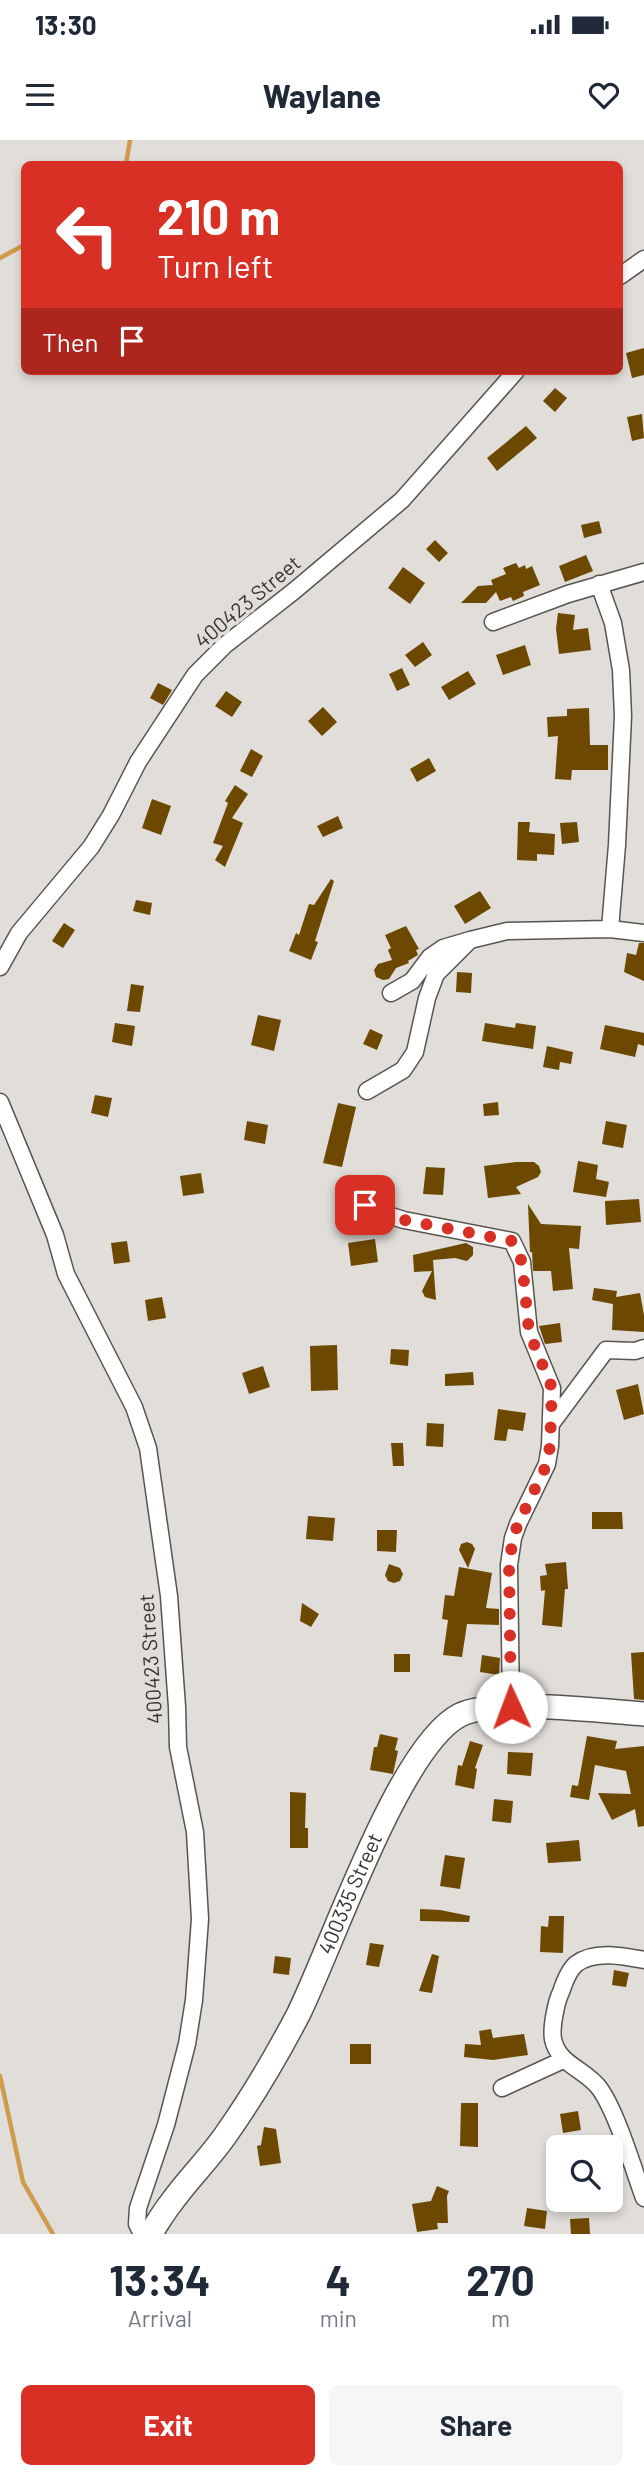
<!DOCTYPE html>
<style>
body{margin:0;font-family:Barlow,sans-serif;background:#f6f6f7;color:#1f2937;height:100vh;display:flex;flex-direction:column;font-size:26px;white-space:nowrap}
*{box-sizing:border-box;margin:0}
p{font-size:23px;color:#747a83}
.icon{flex:none;width:38px;height:38px;fill:none;stroke:currentColor;stroke-width:2;stroke-linecap:round;stroke-linejoin:round}
.map{position:relative;height:2094px;overflow:hidden}
.sheet{display:flex;flex-direction:column;background:#fff;flex:1}
.sheet>*{flex:none}
.banner{position:absolute;left:21px;top:21px;width:602px;height:214px;border-radius:10px;box-shadow:0 4px 10px #0003;background:#d93025;color:#fff;overflow:hidden}
.tools{position:absolute;left:546px;top:1995px;display:grid;gap:14px}
.tools a{display:grid;place-items:center;width:77px;height:77px;border-radius:10px;background:#fff;box-shadow:0 4px 10px #0003;font-size:35px}
.pin{position:absolute;display:grid;place-items:center;width:60px;height:60px;color:#fff;margin:-30px;border-radius:14px;box-shadow:0 4px 10px #0006}
.me{position:absolute;width:77px;margin:-38px;rotate:358deg;stroke-linejoin:round;filter:drop-shadow(0 0 5px #0008)}
.turn{display:flex;align-items:center;gap:24px;height:147px;padding:0 21px;font-size:32px}
.turn .icon{width:91px;height:91px;stroke-width:2.5}
.turn b{display:block;font-size:49px;line-height:60px}
.then{display:flex;align-items:center;height:66px;padding:0 21px;background:#0003;gap:14px;font-size:26px}
.eta{display:flex;justify-content:space-evenly;align-items:center;height:119px;text-align:center}
.eta b{font-size:42px;font-weight:700;line-height:49px}
.button{display:flex;gap:14px;margin-top:auto;padding:14px 21px}
.button a{flex:1;height:80px;border-radius:10px;background:#d93025;color:#fff;font-size:28px;font-weight:700;line-height:80px;text-align:center}
.button a+a{background:#f6f6f7;color:#1f2937}
.status{display:flex;justify-content:space-between;align-items:center;height:49px;padding:0 35px;background:#fff;direction:ltr}
.status svg{height:19px;fill:currentColor}
header{display:flex;justify-content:space-between;align-items:center;height:91px;padding:0 21px;background:#fff;font-size:32px;font-weight:700}
.map>svg:first-child{display:block}
.lines{fill:none;stroke-linecap:round;stroke-linejoin:round}
.stream{stroke:#cf9b4c;stroke-width:4.5}
.building{fill:#6d4800}
.street-casing{stroke:#585551;stroke-width:19}
.secondary-casing{stroke:#585551;stroke-width:26}
.street{stroke:#fff;stroke-width:16}
.secondary{stroke:#fff;stroke-width:23}
.route{stroke:#d93025;stroke-width:12;stroke-dasharray:0 21.6}
.labels{text-anchor:middle;stroke-width:7;stroke-linejoin:round;paint-order:stroke}
.street-label{font-size:21px;fill:#363432;stroke:#e1ddd8}
</style>
<div class="status"><b>13:30</b><svg viewBox="0 0 49 12"><path d="M0 12V9h3v3zM5 12V6h3v6zM10 12V3h3v9zM15 12V0h3v12zM26 1h20v11H26zM47 4h2v5h-2z"/></svg></div>
<header><svg class="icon" aria-label="menu" viewBox="0 0 24 24"><path d="M4 6h16M4 12h16M4 18h16"/></svg>Waylane<svg class="icon" aria-label="heart" viewBox="0 0 24 24"><path d="M12 20l-8-8c-3-5 5-10 8-4 3-6 11-1 8 4z"/></svg></header>
<div class="map">
<svg width="644" height="2094" viewBox="0 0 644 2094">
<rect width="100%" height="100%" fill="#e1ddd8"/>
<g class="lines">
<path class="stream" d="M 126,24 L 130,0
M 0,118 L 24,105
M 0,1936 L 23,2042 L 53,2094"/>
</g>
<path class="building" d="M 644,208 L 644,235 L 632,238 L 626,213 Z
M 555,248 L 567,258 L 555,272 L 543,261 Z
M 642,274 L 644,298 L 632,301 L 627,277 Z
M 526,286 L 537,298 L 497,331 L 487,318 Z
M 599,381 L 602,393 L 584,398 L 581,385 Z
M 435,400 L 448,413 L 439,422 L 426,409 Z
M 586,415 L 593,431 L 565,442 L 559,426 Z
M 516,423 L 519,428 L 525,425 L 526,429 L 532,426 L 540,445 L 523,452 L 524,456 L 513,461 L 511,457 L 500,461 L 496,452 L 486,463 L 461,463 L 478,446 L 493,445 L 491,440 L 506,434 L 503,428 Z
M 403,427 L 425,443 L 410,464 L 388,448 Z
M 558,473 L 575,475 L 573,490 L 588,488 L 591,510 L 559,514 L 556,489 Z
M 423,502 L 432,515 L 415,527 L 405,515 Z
M 525,505 L 531,525 L 503,535 L 496,515 Z
M 402,528 L 410,545 L 397,551 L 389,534 Z
M 468,531 L 476,544 L 449,560 L 441,547 Z
M 158,543 L 172,550 L 163,565 L 150,558 Z
M 226,551 L 242,562 L 232,577 L 215,566 Z
M 323,567 L 337,582 L 322,596 L 308,581 Z
M 589,568 L 590,605 L 608,605 L 608,630 L 572,630 L 571,640 L 555,639 L 558,596 L 548,597 L 547,577 L 567,576 L 567,569 Z
M 251,609 L 263,616 L 252,637 L 240,631 Z
M 429,618 L 436,631 L 417,642 L 410,629 Z
M 235,645 L 248,654 L 232,678 L 243,683 L 225,727 L 215,720 L 223,706 L 213,703 L 228,663 L 225,661 Z
M 152,659 L 171,666 L 161,695 L 142,688 Z
M 338,676 L 343,688 L 323,697 L 317,686 Z
M 518,682 L 530,682 L 529,692 L 555,694 L 554,715 L 537,714 L 537,721 L 517,720 Z
M 577,682 L 579,702 L 562,704 L 560,683 Z
M 331,739 L 334,741 L 315,801 L 318,802 L 311,820 L 289,811 L 296,793 L 299,795 L 309,764 L 314,765 Z
M 480,751 L 491,768 L 465,784 L 454,766 Z
M 136,760 L 152,763 L 150,775 L 133,771 Z
M 64,783 L 75,790 L 63,808 L 52,801 Z
M 406,786 L 419,809 L 416,810 L 418,815 L 408,821 L 409,823 L 396,828 L 389,839 L 383,840 L 376,837 L 374,830 L 378,824 L 392,820 L 388,810 L 391,808 L 385,795 Z
M 639,803 L 644,803 L 644,841 L 624,832 L 627,813 L 636,815 Z
M 457,832 L 472,833 L 471,853 L 456,852 Z
M 131,844 L 144,846 L 140,872 L 127,871 Z
M 258,875 L 281,880 L 274,911 L 251,905 Z
M 115,883 L 135,886 L 132,906 L 112,902 Z
M 485,883 L 515,888 L 516,883 L 536,886 L 533,909 L 482,901 Z
M 605,885 L 644,893 L 644,906 L 638,904 L 635,917 L 600,909 Z
M 370,889 L 383,895 L 377,910 L 363,904 Z
M 547,906 L 573,912 L 571,924 L 560,922 L 559,930 L 543,927 Z
M 95,955 L 112,958 L 108,977 L 91,973 Z
M 498,962 L 499,975 L 484,976 L 483,964 Z
M 338,963 L 356,967 L 342,1027 L 323,1023 Z
M 247,981 L 268,985 L 265,1004 L 244,1000 Z
M 606,981 L 627,985 L 623,1008 L 602,1004 Z
M 578,1021 L 598,1025 L 596,1039 L 609,1042 L 606,1057 L 573,1052 Z
M 516,1022 L 534,1022 L 539,1026 L 541,1032 L 538,1037 L 516,1047 L 521,1054 L 488,1058 L 484,1026 Z
M 426,1027 L 445,1028 L 443,1055 L 423,1054 Z
M 201,1033 L 204,1053 L 183,1056 L 180,1036 Z
M 639,1059 L 641,1082 L 606,1085 L 605,1061 Z
M 528,1064 L 541,1084 L 581,1086 L 579,1109 L 569,1108 L 573,1149 L 553,1151 L 551,1131 L 533,1131 L 532,1112 L 530,1112 Z
M 375,1099 L 378,1122 L 351,1126 L 348,1103 Z
M 127,1101 L 130,1122 L 114,1124 L 111,1103 Z
M 466,1103 L 473,1107 L 473,1115 L 467,1121 L 455,1118 L 433,1120 L 436,1160 L 425,1157 L 422,1151 L 432,1131 L 414,1132 L 413,1115 Z
M 594,1148 L 617,1151 L 616,1157 L 640,1153 L 644,1175 L 644,1192 L 612,1190 L 613,1164 L 592,1160 Z
M 162,1157 L 166,1178 L 148,1181 L 145,1160 Z
M 560,1183 L 562,1202 L 545,1204 L 539,1186 Z
M 337,1205 L 338,1250 L 311,1251 L 310,1206 Z
M 391,1209 L 409,1210 L 408,1226 L 390,1224 Z
M 263,1226 L 270,1247 L 249,1254 L 242,1233 Z
M 473,1232 L 474,1245 L 445,1246 L 445,1234 Z
M 638,1244 L 644,1274 L 624,1280 L 616,1250 Z
M 498,1269 L 526,1273 L 523,1291 L 508,1289 L 506,1301 L 494,1300 Z
M 427,1283 L 444,1284 L 443,1307 L 426,1306 Z
M 391,1303 L 403,1303 L 404,1326 L 393,1326 Z
M 592,1372 L 622,1372 L 623,1389 L 592,1389 Z
M 308,1376 L 335,1378 L 333,1401 L 306,1399 Z
M 377,1390 L 397,1390 L 396,1412 L 377,1411 Z
M 467,1402 L 472,1404 L 475,1409 L 468,1428 L 459,1410 L 461,1404 Z
M 566,1422 L 568,1449 L 565,1449 L 562,1487 L 542,1485 L 545,1450 L 541,1451 L 540,1436 L 547,1435 L 545,1424 Z
M 389,1424 L 400,1428 L 403,1434 L 400,1441 L 394,1443 L 388,1441 L 385,1435 Z
M 459,1427 L 492,1433 L 486,1468 L 499,1469 L 499,1485 L 467,1484 L 462,1517 L 443,1515 L 448,1480 L 442,1479 L 445,1455 L 454,1456 Z
M 302,1463 L 319,1474 L 311,1487 L 300,1481 Z
M 644,1512 L 644,1560 L 634,1559 L 631,1513 Z
M 394,1514 L 410,1514 L 410,1532 L 394,1532 Z
M 482,1515 L 500,1518 L 499,1535 L 480,1532 Z
M 380,1594 L 398,1598 L 395,1610 L 398,1611 L 393,1634 L 370,1630 L 374,1607 L 377,1607 Z
M 587,1596 L 617,1601 L 615,1609 L 644,1606 L 644,1686 L 638,1687 L 635,1669 L 612,1680 L 598,1653 L 631,1654 L 626,1631 L 595,1625 L 589,1660 L 570,1657 L 572,1645 L 578,1646 Z
M 470,1601 L 483,1605 L 475,1628 L 477,1629 L 474,1649 L 455,1645 L 458,1625 L 462,1626 Z
M 508,1612 L 533,1613 L 531,1636 L 507,1634 Z
M 290,1652 L 306,1653 L 305,1688 L 308,1688 L 308,1708 L 290,1708 Z
M 494,1659 L 513,1661 L 511,1683 L 492,1681 Z
M 579,1700 L 581,1721 L 548,1723 L 546,1703 Z
M 445,1715 L 465,1718 L 460,1749 L 440,1746 Z
M 420,1769 L 440,1770 L 470,1776 L 469,1782 L 420,1781 Z
M 549,1776 L 564,1776 L 563,1813 L 540,1812 L 541,1786 L 548,1787 Z
M 370,1803 L 384,1805 L 379,1827 L 366,1825 Z
M 432,1814 L 439,1816 L 432,1853 L 419,1851 Z
M 275,1816 L 291,1818 L 289,1835 L 273,1833 Z
M 614,1830 L 629,1833 L 626,1847 L 612,1845 Z
M 491,1889 L 493,1898 L 524,1894 L 528,1915 L 493,1920 L 464,1917 L 465,1904 L 481,1905 L 479,1891 Z
M 350,1904 L 371,1904 L 371,1924 L 350,1924 Z
M 461,1963 L 478,1963 L 478,2007 L 460,2006 Z
M 578,1971 L 581,1990 L 563,1993 L 560,1974 Z
M 264,1987 L 276,1989 L 281,2023 L 260,2026 L 257,2006 L 261,2005 Z
M 437,2046 L 449,2051 L 447,2056 L 448,2083 L 437,2083 L 438,2089 L 417,2092 L 412,2064 L 431,2061 Z
M 527,2068 L 547,2071 L 545,2089 L 524,2086 Z
M 589,2078 L 590,2094 L 571,2094 L 570,2079 Z"/>
<g class="lines">
<g class="street-casing">
<path id="street" d="M 620,136 L 644,119
M 599,444 L 613,483 L 621,530 L 623,576 L 617,705 L 610,789
M 493,482 L 568,454 L 644,432
M 0,827 L 19,793 L 91,707 L 111,675 L 138,622 L 195,535 L 225,505 L 294,451 L 402,360 L 516,231
M 391,853 L 412,841 L 430,817 L 443,808 L 470,800 L 507,791 L 610,789 L 644,793
M 367,951 L 403,930 L 415,912 L 427,858 L 436,834 L 468,802
M 0,962 L 55,1095 L 66,1134 L 134,1267 L 148,1308 L 169,1456 L 177,1567 L 178,1607 L 195,1692 L 200,1779 L 194,1860 L 187,1904 L 166,1985 L 138,2068 L 137,2084 L 142,2094
M 351,1058 L 378,1072 L 404,1080 L 512,1101 L 522,1122 L 529,1192 L 552,1248 L 550,1306 L 547,1324 L 518,1384 L 513,1398 L 509,1425 L 511,1567
M 551,1284 L 606,1210 L 635,1211 L 644,1208
M 644,1820 C 624,1816 594,1810 576,1824 C 569,1830 564,1843 561,1852 C 556,1862 551,1888 553,1899 C 558,1925 586,1929 600,1949 C 617,1973 633,2028 644,2058
M 502,1948 L 563,1920"/>
</g>
<g class="secondary-casing">
<g id="secondary">
<path id="s1" d="M 150,2094 C 157,2084 163,2073 171,2063 C 188,2039 210,2018 227,1993 C 253,1956 277,1915 298,1875 C 331,1809 399,1606 460,1575 C 494,1558 603,1571 644,1574"/>
</g>
</g>
<use href="#street" class="street"/>
<use href="#secondary" class="secondary"/>
</g>
<g class="lines">
<path class="route" d="M 365,1065 L 379,1072 L 404,1080 L 512,1101 L 522,1122 L 529,1192 L 552,1248 L 550,1306 L 547,1324 L 518,1384 L 513,1398 L 509,1425 L 511,1567"/>
</g>
<g class="labels">
<g class="street-label">
<text transform="translate(248 462) rotate(-40)" y="7">400423 Street</text>
<text transform="translate(151 1519) rotate(-94)" y="7">400423 Street</text>
<text dy="7" stroke="none"><textPath href="#s1" startOffset="397">400335 Street</textPath></text>
</g>
</g>
</svg>
<div class="tools">
<a><svg class="icon" aria-label="search" viewBox="0 0 24 24"><circle cx="10" cy="10" r="6"/><path d="M15 15l6 6"/></svg></a>
</div>
<div class="pin" style="left:365px;top:1065px;background:#d93025"><svg class="icon" aria-label="arrive" viewBox="0 0 24 24"><path d="M6 21V4h12l-3 4 3 4H6"/></svg></div>
<svg class="me" style="left:511px;top:1567px" viewBox="-20 -20 40 40"><circle r="19" fill="#fff"/><path d="M0-13L10 11 0 6-10 11z" fill="#d93025"/></svg>
<div class="banner">
<div class="turn"><svg class="icon" aria-label="left" viewBox="0 0 24 24"><path d="M17 20v-9H6M10 6l-5 5 5 5"/></svg><div><b>210 m</b>Turn left</div></div>
<div class="then">Then<svg class="icon" aria-label="arrive" viewBox="0 0 24 24"><path d="M6 21V4h12l-3 4 3 4H6"/></svg></div>
</div>
</div>
<section class="sheet">
<div class="eta">
<div><b>13:34</b><p>Arrival</p></div>
<div><b>4</b><p>min</p></div>
<div><b>270</b><p>m</p></div>
</div>
<div class="button"><a>Exit</a><a>Share</a></div>
</section>
